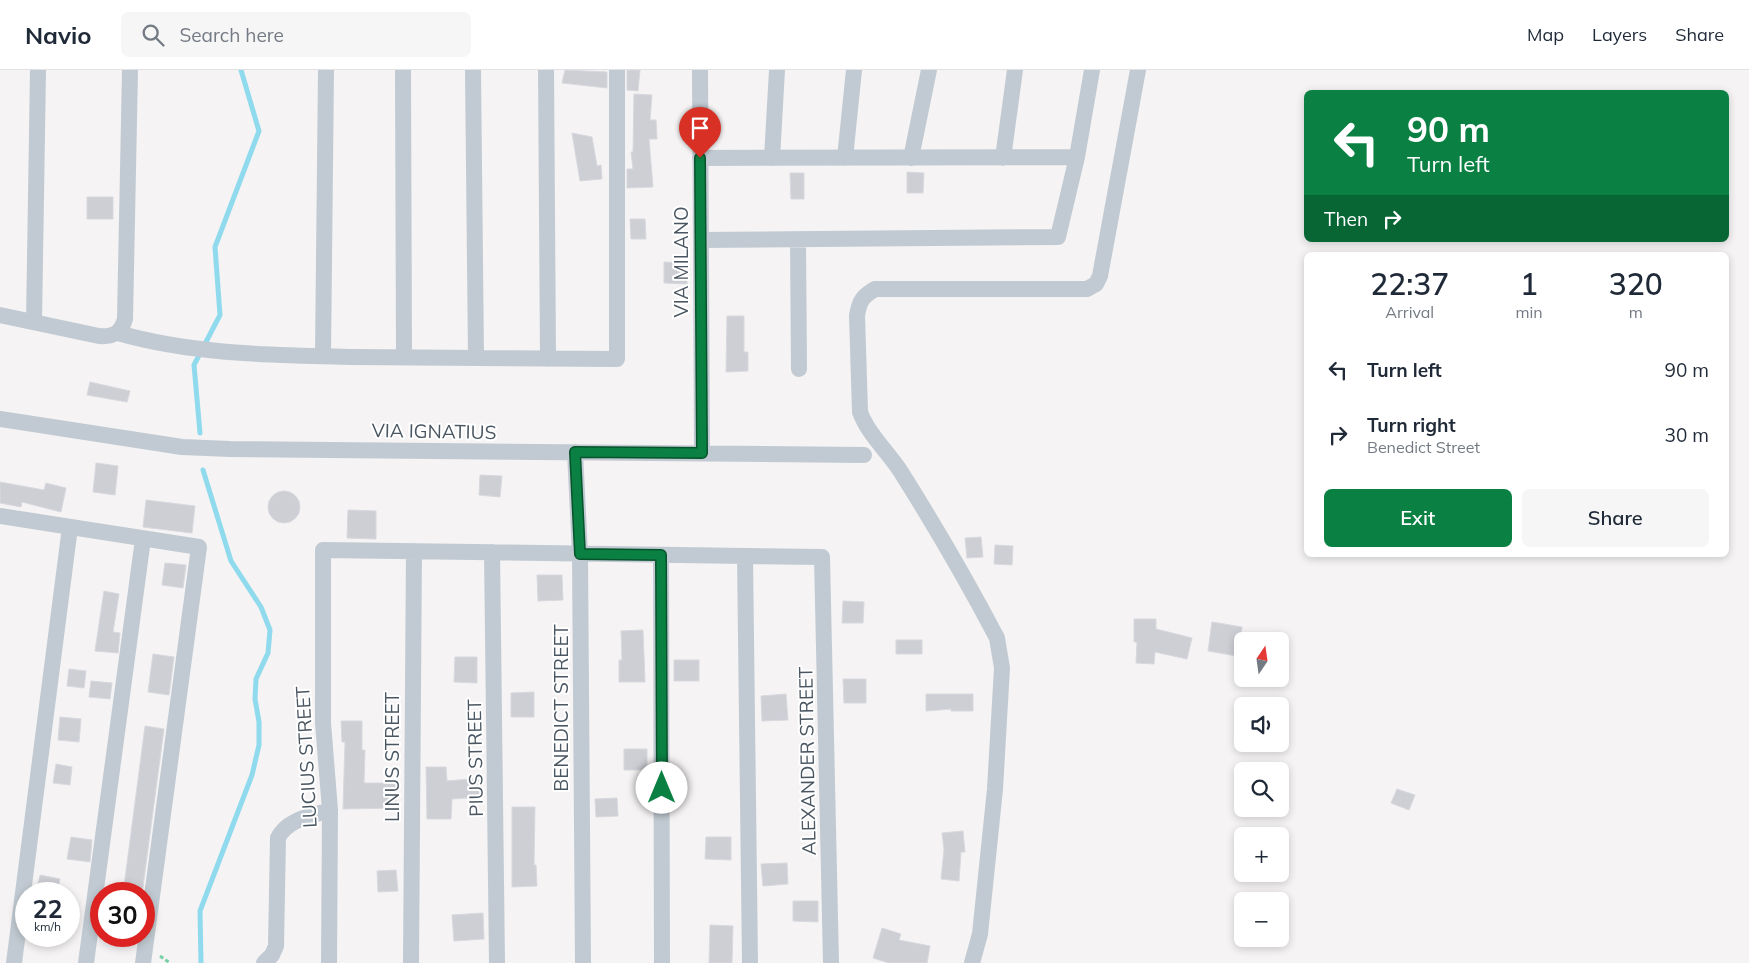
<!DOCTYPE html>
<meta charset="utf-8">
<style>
body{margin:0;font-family:Mulish,sans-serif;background:#f6f6f7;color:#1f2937;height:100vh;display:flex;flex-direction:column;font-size:19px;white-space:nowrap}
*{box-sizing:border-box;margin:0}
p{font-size:16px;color:#747a83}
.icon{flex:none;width:28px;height:28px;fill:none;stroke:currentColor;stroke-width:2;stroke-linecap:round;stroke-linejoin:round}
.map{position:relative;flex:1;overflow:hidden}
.side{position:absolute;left:1304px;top:182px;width:425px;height:305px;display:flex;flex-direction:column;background:#fff;border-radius:8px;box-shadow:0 2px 8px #0003}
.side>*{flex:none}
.guide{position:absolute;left:1304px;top:20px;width:425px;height:152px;border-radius:8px;box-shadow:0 2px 8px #0003;background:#0b8043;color:#fff;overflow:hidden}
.needle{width:32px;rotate:13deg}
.fabs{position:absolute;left:1234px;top:562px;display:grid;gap:10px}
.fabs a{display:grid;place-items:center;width:55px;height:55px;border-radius:8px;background:#fff;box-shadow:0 2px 8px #0003;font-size:25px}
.speed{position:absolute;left:15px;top:812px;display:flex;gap:10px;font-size:25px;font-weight:700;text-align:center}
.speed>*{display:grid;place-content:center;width:65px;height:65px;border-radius:50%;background:#fff;box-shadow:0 2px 8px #0003;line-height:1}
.speed small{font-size:12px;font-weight:400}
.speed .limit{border:8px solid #d22;background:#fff;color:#111}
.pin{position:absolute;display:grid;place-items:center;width:42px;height:42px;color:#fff;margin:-51px -21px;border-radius:50% 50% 50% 0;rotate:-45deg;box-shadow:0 0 5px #0007}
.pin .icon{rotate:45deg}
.me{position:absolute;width:55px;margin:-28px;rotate:0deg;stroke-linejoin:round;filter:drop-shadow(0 0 4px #0008)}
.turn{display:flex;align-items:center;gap:18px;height:105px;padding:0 20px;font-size:22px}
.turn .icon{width:65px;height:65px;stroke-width:2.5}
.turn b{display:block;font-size:35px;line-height:42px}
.then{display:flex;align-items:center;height:48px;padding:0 20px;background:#0003;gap:10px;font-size:19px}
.eta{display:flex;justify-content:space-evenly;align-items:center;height:85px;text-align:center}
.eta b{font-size:30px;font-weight:600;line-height:35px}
.cta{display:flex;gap:10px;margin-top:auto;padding:10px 20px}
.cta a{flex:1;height:58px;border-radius:8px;background:#0b8043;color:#fff;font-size:20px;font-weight:600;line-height:58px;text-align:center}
.cta a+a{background:#f6f6f7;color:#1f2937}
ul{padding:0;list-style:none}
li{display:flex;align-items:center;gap:15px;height:65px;padding:0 20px}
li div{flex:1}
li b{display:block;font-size:19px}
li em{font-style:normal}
header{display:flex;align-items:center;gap:30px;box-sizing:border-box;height:70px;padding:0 25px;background:#fff;border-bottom:1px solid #e0e1e3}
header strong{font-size:24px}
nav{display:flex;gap:28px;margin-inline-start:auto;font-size:18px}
.search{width:350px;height:45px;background:#f6f6f7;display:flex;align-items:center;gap:12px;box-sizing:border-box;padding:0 18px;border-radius:8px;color:#747a83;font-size:19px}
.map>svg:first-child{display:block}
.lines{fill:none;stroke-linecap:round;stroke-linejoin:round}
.stream{stroke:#90daee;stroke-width:5}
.building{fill:#cdcfd5;stroke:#d7d9de}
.path{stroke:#7ad0a6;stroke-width:3;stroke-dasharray:4 2.5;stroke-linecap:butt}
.minor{stroke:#c1cad2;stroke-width:16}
.route-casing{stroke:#07532c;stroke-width:12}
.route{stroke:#0b8043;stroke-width:9}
.labels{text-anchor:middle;stroke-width:4;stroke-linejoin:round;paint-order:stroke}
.street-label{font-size:19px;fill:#4a5661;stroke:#fff}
</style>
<header>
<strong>Navio</strong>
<div class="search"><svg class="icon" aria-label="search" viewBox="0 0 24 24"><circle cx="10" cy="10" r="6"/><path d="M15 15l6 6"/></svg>Search here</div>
<nav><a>Map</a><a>Layers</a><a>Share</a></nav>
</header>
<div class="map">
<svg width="1749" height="893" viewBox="0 0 1749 893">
<rect width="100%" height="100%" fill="#f5f3f3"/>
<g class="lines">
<path class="stream" d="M 200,363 L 194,295 L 220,245 L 215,177 L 259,61 L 241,0
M 201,893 L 200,841 L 252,705 L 259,675 L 259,652 L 255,629 L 256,609 L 268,583 L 270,560 L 261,537 L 231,491 L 203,400"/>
</g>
<path class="building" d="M 565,0 L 607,2 L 607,18 L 562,13 Z
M 627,0 L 640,0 L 638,21 L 627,20 Z
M 634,24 L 652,25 L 650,50 L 656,50 L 657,69 L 649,69 L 653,117 L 627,118 L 627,99 L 633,99 L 631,82 L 633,82 Z
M 572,63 L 592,67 L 597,96 L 601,95 L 602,109 L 580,111 Z
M 907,102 L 924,103 L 923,123 L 907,123 Z
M 790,103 L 804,103 L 804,129 L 791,129 Z
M 87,127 L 113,127 L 113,149 L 87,149 Z
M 630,149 L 645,149 L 646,169 L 631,169 Z
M 664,192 L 687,193 L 687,214 L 664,213 Z
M 727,246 L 744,246 L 744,282 L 748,282 L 748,301 L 726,302 Z
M 90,312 L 130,321 L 127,332 L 87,325 Z
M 96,393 L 118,396 L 115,425 L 93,422 Z
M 480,405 L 502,406 L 500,427 L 479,425 Z
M 0,412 L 44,420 L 46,413 L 66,418 L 61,442 L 22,432 L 21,437 L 0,433 Z
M268 437a16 16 0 1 1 32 0a16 16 0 1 1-32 0Z
M 146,430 L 195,436 L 192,463 L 143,457 Z
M 348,440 L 376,441 L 376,469 L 347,468 Z
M 981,467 L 983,487 L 967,488 L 965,468 Z
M 995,475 L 1013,476 L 1012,495 L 994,494 Z
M 165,493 L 186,495 L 183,518 L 162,515 Z
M 537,505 L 562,505 L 563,530 L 538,531 Z
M 104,521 L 119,524 L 113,562 L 120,563 L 118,583 L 95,581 Z
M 843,531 L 864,532 L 863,553 L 842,553 Z
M 1134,549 L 1156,549 L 1156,559 L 1192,568 L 1187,589 L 1155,582 L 1154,594 L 1136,593 L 1137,572 L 1134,572 Z
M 1212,552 L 1242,557 L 1237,586 L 1208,581 Z
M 643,560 L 645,612 L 619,612 L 619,590 L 622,590 L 621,561 Z
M 896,570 L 922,570 L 922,584 L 896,584 Z
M 153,584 L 174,587 L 169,625 L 148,622 Z
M 455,587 L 477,587 L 477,613 L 454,612 Z
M 674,590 L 699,590 L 699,611 L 674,611 Z
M 69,599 L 86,601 L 84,618 L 67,616 Z
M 843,609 L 866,609 L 866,633 L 844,633 Z
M 91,611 L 112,613 L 110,629 L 89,627 Z
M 534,622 L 534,647 L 511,647 L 511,623 Z
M 786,624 L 788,650 L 762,651 L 761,626 Z
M 926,624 L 973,624 L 973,641 L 951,641 L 951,639 L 926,641 Z
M 60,647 L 81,649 L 79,672 L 58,670 Z
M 341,651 L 362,651 L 362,680 L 365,680 L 364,713 L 396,713 L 396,738 L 343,739 L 345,672 L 342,672 Z
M 145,656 L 164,659 L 142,824 L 123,824 Z
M 624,679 L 647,679 L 647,700 L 624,700 Z
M 56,694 L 72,697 L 70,715 L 53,713 Z
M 426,697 L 446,697 L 447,711 L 481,708 L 482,727 L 452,729 L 451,749 L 427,749 Z
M 1397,719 L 1415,725 L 1409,740 L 1391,733 Z
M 617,728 L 618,746 L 596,747 L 595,729 Z
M 512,737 L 535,737 L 534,795 L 536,795 L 537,816 L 512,817 Z
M 963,761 L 965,782 L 961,782 L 959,811 L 941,809 L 944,780 L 942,763 Z
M 71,767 L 92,770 L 90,792 L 67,789 Z
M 706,767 L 731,767 L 731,790 L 705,789 Z
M 787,793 L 788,814 L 763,816 L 761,794 Z
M 396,800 L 398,821 L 378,822 L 377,801 Z
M 40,805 L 60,809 L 57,824 L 36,824 Z
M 793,831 L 818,831 L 818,852 L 793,851 Z
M 483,843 L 484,869 L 454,871 L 452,845 Z
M 710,855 L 733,856 L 732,893 L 709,893 Z
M 882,858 L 901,864 L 899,870 L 930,876 L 927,893 L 889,893 L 873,888 Z"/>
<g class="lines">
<path class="path" d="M 160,886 L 170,893"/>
<path class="minor" d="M 403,0 L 404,287
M 473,0 L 476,288
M 546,0 L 548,289
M 700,0 L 702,383
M 700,88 L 1077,87
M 772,88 L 777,0
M 845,88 L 854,0
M 911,88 L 929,0
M 1003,88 L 1015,0
M 701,170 L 1058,167 L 1077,87 L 1092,0
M 798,170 L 799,299
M 0,245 L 99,266 C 114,267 121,263 125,249 L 130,0
M 34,252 L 38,0
M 118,263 C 195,285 275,285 355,287 C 443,288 530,288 617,289 L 617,0
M 323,286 L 326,0
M 0,349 L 182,377 L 230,379 L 864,385
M 575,382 L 580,484 L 583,893
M 0,446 L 199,477 L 143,893
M 492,482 L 497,893
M 661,485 L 662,893
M 745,486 L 750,893
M 14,893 L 70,457
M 86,893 L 143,469
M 264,893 L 272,885 L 276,876 L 278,768 C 287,749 312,746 330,740
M 329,893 L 330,740 L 323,653 L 323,480 L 822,487 L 831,893
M 411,893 L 414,481
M 972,893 L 980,864 L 995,719 L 1002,598 L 997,568 C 967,511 935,456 901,402 C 888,382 868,364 860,342 L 857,246 C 859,231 863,226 875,219 L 1087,219 L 1096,214 L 1100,206 L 1138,0"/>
</g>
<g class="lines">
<g class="route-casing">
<path id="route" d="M 662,718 L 661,485 L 580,484 L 575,382 L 702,383 L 700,88"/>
</g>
<use href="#route" class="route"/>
</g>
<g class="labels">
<g class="street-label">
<text transform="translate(681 192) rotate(-90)" y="7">VIA MILANO</text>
<text transform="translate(434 361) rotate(1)" y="7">VIA IGNATIUS</text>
<text transform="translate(561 638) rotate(-90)" y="7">BENEDICT STREET</text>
<text transform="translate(306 687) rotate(-93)" y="7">LUCIUS STREET</text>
<text transform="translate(392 687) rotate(-90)" y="7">LINUS STREET</text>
<text transform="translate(475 688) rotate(-91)" y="7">PIUS STREET</text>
<text transform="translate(807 691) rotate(-91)" y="7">ALEXANDER STREET</text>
</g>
</g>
</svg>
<div class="fabs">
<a><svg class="needle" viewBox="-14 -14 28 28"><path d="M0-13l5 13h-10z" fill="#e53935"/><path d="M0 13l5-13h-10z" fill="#747a83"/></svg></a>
<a><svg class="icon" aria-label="sound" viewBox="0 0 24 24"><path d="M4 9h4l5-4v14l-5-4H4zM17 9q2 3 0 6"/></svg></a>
<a><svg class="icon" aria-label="search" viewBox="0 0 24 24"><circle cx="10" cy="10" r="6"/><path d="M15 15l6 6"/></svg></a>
<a>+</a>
<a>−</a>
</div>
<div class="speed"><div>22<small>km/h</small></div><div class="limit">30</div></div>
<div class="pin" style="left:700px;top:88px;background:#d93025"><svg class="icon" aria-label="arrive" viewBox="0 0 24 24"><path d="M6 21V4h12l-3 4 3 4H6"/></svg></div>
<svg class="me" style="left:662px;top:718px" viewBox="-20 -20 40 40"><circle r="19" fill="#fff"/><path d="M0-13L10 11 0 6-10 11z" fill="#0b8043"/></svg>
<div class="guide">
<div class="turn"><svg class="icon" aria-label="left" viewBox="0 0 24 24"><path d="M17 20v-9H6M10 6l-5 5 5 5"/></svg><div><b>90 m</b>Turn left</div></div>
<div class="then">Then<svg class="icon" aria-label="right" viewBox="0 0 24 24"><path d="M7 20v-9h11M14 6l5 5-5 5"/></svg></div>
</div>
<section class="side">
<div class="eta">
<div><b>22:37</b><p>Arrival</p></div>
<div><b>1</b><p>min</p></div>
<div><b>320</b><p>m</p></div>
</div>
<ul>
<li><svg class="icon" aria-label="left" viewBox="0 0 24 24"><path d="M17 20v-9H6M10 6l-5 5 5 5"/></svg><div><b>Turn left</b></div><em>90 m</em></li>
<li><svg class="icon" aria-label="right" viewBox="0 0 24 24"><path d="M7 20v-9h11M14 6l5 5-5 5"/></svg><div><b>Turn right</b><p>Benedict Street</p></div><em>30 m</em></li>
</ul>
<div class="cta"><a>Exit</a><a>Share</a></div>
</section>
</div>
